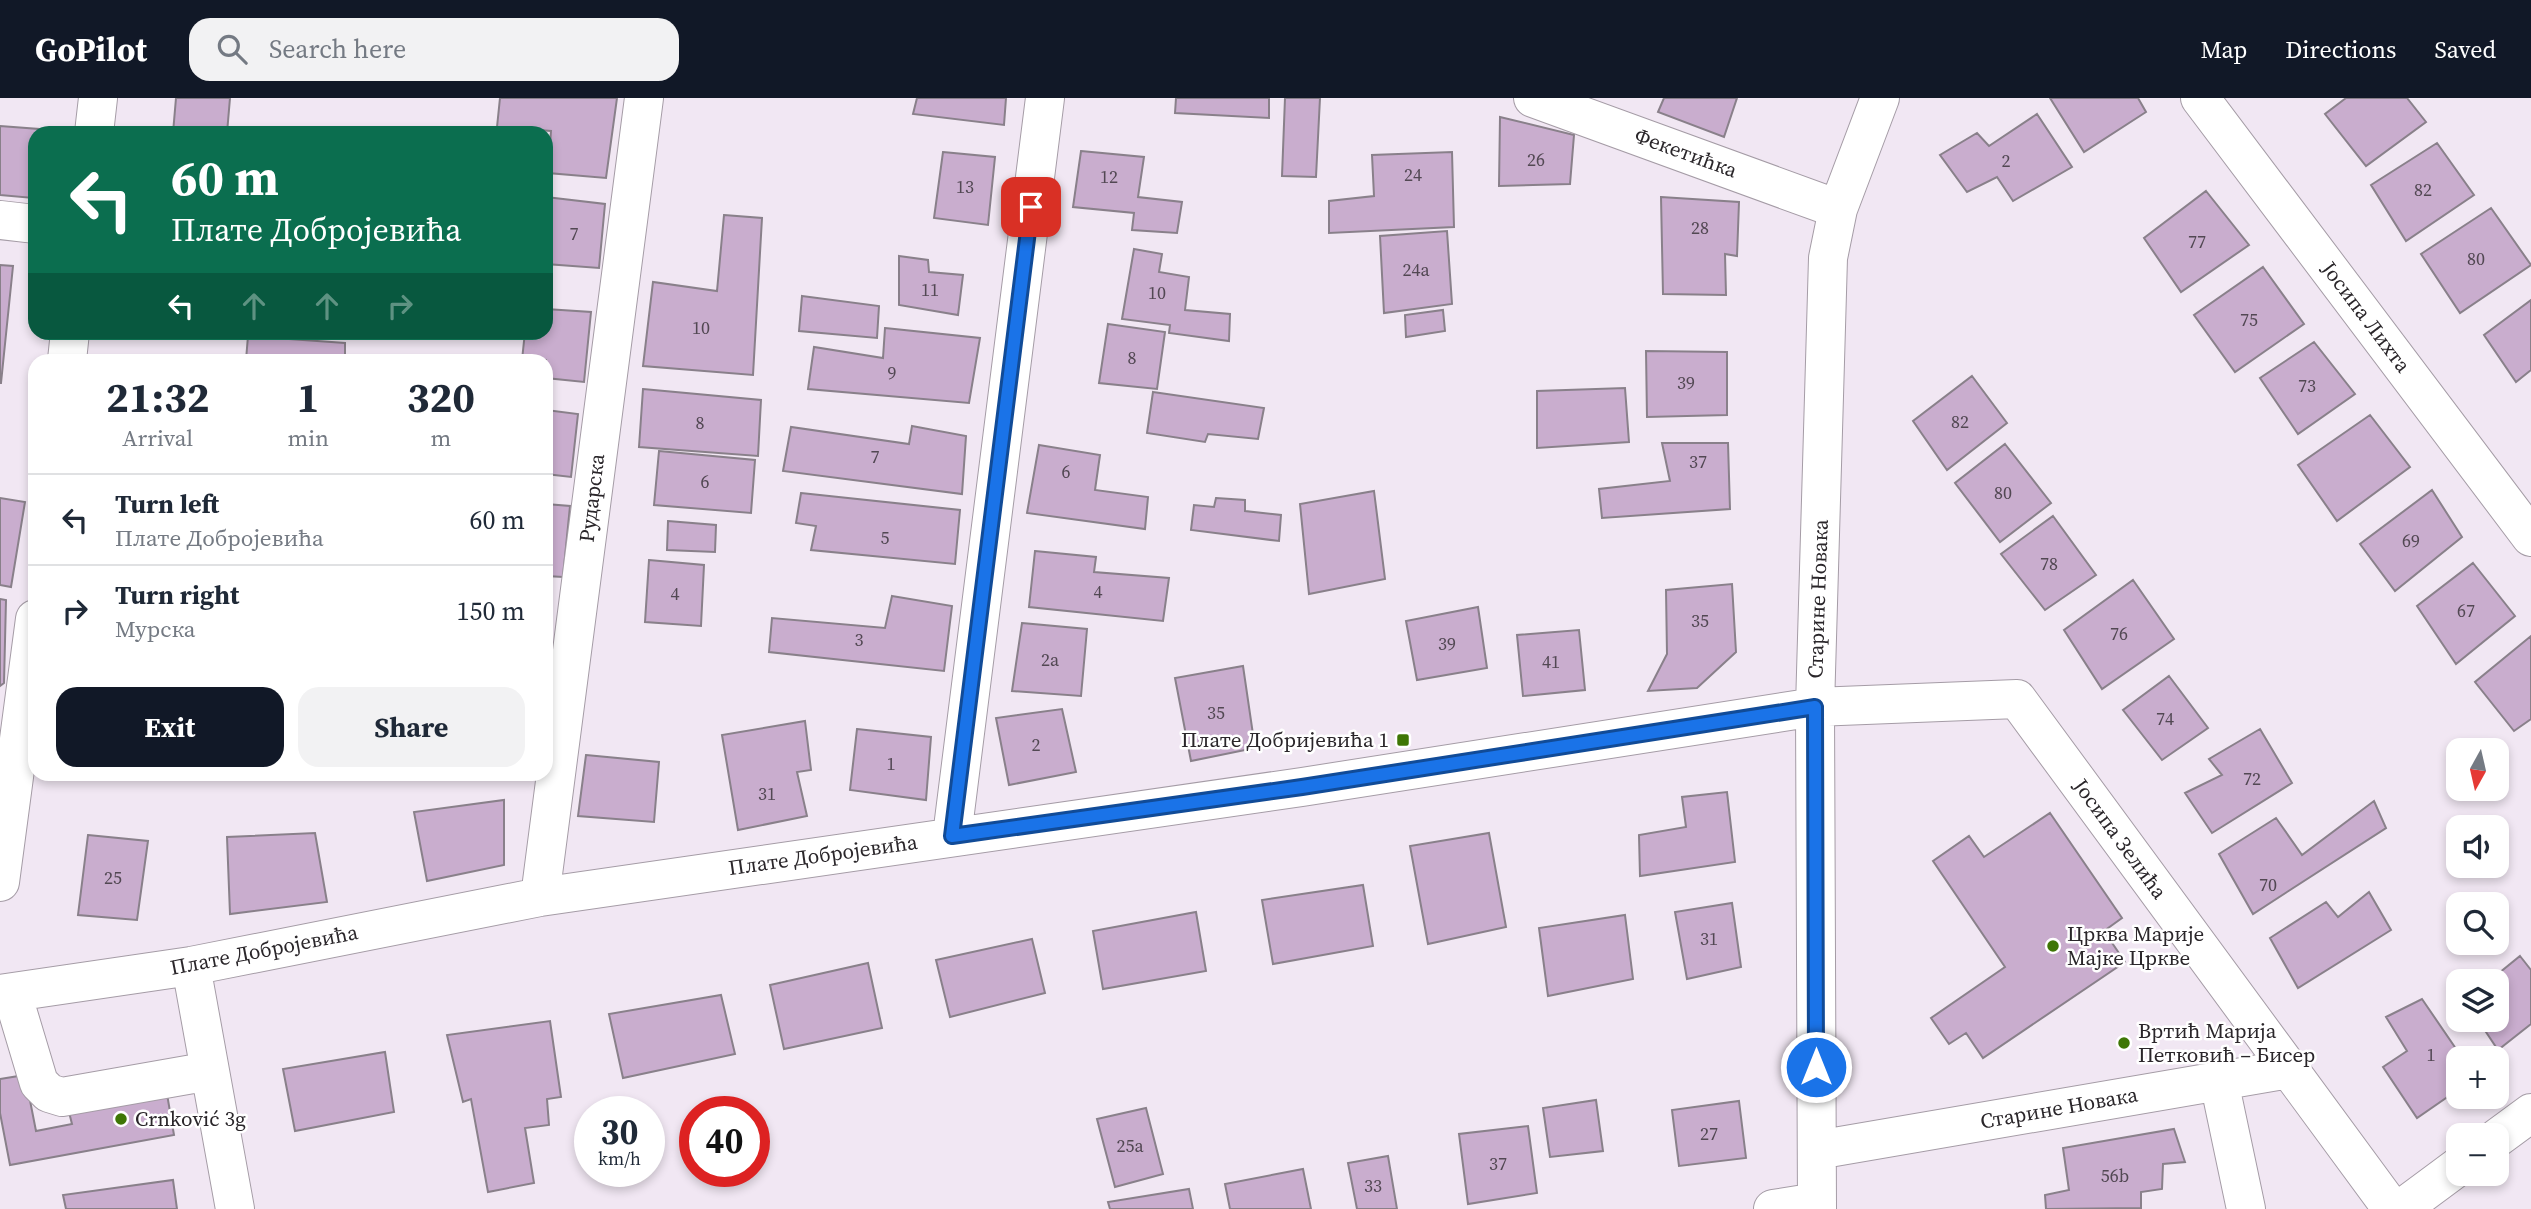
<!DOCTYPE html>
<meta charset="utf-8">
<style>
body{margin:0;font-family:"Source Serif 4",serif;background:#f2f2f3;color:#1f2937;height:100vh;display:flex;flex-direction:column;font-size:26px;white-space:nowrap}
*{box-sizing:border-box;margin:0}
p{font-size:23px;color:#747a83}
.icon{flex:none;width:38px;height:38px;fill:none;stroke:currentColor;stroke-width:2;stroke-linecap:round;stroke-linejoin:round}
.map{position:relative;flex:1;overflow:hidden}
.drawer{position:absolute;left:28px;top:256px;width:525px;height:427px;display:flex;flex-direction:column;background:#fff;border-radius:21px;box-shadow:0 4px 10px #0003}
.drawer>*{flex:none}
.banner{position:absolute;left:28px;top:28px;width:525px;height:214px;border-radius:21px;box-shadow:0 4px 10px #0003;background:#0b6e4f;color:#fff;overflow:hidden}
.needle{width:46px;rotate:188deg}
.controls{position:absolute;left:2446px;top:640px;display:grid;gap:14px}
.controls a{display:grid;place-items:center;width:63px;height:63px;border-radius:14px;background:#fff;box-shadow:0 4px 10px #0003;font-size:35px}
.speed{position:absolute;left:574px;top:998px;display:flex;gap:14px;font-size:35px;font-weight:700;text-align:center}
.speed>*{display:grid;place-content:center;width:91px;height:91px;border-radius:50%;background:#fff;box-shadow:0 4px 10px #0003;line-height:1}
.speed small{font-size:18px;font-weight:400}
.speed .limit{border:10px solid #d22;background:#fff;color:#111}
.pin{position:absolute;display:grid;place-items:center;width:60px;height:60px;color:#fff;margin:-30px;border-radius:14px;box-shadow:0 4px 10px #0006}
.me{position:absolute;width:77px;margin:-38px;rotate:0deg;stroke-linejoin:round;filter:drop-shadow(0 0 5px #0008)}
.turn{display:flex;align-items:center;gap:24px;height:147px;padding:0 28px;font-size:32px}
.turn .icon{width:91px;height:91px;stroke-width:2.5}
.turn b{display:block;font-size:49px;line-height:60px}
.lanes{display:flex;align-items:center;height:66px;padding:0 28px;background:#0003;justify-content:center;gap:35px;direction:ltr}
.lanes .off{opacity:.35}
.eta{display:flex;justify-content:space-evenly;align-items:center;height:119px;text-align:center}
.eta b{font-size:42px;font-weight:700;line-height:49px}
.primary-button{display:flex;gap:14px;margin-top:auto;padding:14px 28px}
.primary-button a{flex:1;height:80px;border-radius:21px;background:#111827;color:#fff;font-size:28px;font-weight:700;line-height:80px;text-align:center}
.primary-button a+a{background:#f2f2f3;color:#1f2937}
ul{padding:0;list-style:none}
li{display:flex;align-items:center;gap:21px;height:91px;padding:0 28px;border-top:2px solid #e0e1e3}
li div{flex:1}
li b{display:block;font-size:26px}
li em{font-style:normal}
header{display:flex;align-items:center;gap:42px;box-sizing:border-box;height:98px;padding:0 35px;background:#111827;color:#fff}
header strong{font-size:33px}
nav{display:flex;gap:38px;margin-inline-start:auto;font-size:24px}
.search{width:490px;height:63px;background:#f2f2f3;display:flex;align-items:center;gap:18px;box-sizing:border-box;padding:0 24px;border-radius:21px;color:#747a83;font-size:26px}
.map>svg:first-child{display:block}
.building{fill:#c9adce;stroke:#89808a;stroke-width:2}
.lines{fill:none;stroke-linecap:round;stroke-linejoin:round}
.minor-casing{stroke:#a59ca6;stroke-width:40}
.minor{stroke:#fff;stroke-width:38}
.route-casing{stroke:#114b97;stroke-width:18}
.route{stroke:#1a73e8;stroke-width:12}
.poi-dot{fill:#3e7605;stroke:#fff;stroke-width:2.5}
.labels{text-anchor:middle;stroke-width:5;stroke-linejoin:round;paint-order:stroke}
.number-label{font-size:18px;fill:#524853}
.street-label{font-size:21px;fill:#2a262a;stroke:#fff}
.poi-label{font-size:21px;fill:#2a262a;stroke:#fff;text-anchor:start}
</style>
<header>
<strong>GoPilot</strong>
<div class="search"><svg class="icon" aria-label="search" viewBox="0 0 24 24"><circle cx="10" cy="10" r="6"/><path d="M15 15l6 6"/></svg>Search here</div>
<nav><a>Map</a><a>Directions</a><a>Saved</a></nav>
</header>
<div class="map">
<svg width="2531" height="1111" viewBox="0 0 2531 1111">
<rect width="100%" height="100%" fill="#f1e7f3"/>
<path class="building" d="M 176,0 L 230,0 L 227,35 L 173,35 Z
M 500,0 L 617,0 L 606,80 L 548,75 L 551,33 L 497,29 Z
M 917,0 L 1006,0 L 1004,27 L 913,16 Z
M 1176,0 L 1269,0 L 1269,20 L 1175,15 Z
M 1285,0 L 1320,0 L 1316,79 L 1282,78 Z
M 1664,0 L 1737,0 L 1724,39 L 1658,14 Z
M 2050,0 L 2138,0 L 2146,14 L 2084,54 Z
M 2346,0 L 2407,0 L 2426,24 L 2366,68 L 2325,16 Z
M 2037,16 L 2072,69 L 2013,103 L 1997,79 L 1967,94 L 1940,57 L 1977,35 L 1989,48 Z
M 1500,19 L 1574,37 L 1570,86 L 1499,88 Z
M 0,28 L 39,31 L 39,35 L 35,35 L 33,100 L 0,97 Z
M 2437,45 L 2474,97 L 2406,143 L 2371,87 Z
M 1081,53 L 1144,59 L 1138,99 L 1182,104 L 1177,135 L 1132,132 L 1134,115 L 1073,109 Z
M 943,54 L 995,59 L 988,127 L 934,120 Z
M 1452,54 L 1454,129 L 1329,135 L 1329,103 L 1374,98 L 1372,57 Z
M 2206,93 L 2249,147 L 2181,194 L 2144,140 Z
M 546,99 L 605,106 L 599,170 L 546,166 Z
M 1661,99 L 1739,104 L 1737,158 L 1725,156 L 1726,197 L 1663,196 Z
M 2491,110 L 2531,167 L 2460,215 L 2421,156 Z
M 724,117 L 762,120 L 753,277 L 643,268 L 653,184 L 717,193 Z
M 1447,133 L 1452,206 L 1384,215 L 1380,138 Z
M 1134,151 L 1162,156 L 1159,174 L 1189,179 L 1185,212 L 1230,216 L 1229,243 L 1169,235 L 1170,227 L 1122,221 Z
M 899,158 L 928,162 L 929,174 L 963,177 L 958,217 L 899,207 Z
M 0,167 L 13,168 L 1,285 L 0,285 Z
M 2263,169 L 2304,226 L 2235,274 L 2194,217 Z
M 802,198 L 879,208 L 877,240 L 799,233 Z
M 2531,202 L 2531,272 L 2516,284 L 2484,237 Z
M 546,211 L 591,214 L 584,284 L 546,280 L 546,262 L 522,262 L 525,234 L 546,234 Z
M 1443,212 L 1445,233 L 1406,239 L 1405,217 Z
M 1108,226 L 1165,234 L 1157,291 L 1099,285 Z
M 885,230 L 980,240 L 969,305 L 808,291 L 814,249 L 883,260 Z
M 248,238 L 345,245 L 345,262 L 246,262 Z
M 2314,244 L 2355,296 L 2298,336 L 2260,280 Z
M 1646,253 L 1727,254 L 1727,317 L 1647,319 Z
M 145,257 L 195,262 L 145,262 Z
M 1972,278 L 2007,325 L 1947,372 L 1913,323 Z
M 1625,290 L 1629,344 L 1537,350 L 1537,293 Z
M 643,291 L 761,302 L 758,358 L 639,349 Z
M 1153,294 L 1264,310 L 1258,341 L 1208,336 L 1205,344 L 1147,335 Z
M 546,312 L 578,316 L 571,379 L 546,376 Z
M 2370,317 L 2410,369 L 2337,423 L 2298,367 Z
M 912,328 L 966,338 L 962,396 L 783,373 L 791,329 L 909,346 Z
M 1662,345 L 1728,345 L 1730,411 L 1602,420 L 1599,391 L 1670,383 Z
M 2005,346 L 2051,405 L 2000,444 L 1955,385 Z
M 1039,347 L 1100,357 L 1095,392 L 1148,399 L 1145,431 L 1027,415 Z
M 659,353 L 755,362 L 751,415 L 654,407 Z
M 2432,392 L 2462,439 L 2395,493 L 2360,446 Z
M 1374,393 L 1385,481 L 1309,496 L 1300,406 Z
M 801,395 L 960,412 L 955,466 L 811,452 L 816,428 L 796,425 Z
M 0,400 L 25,404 L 11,489 L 0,487 Z
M 1216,400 L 1245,402 L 1245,413 L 1281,417 L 1279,443 L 1191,432 L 1194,407 L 1214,409 Z
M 546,406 L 570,408 L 563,479 L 546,478 Z
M 2053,418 L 2096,477 L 2045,512 L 2001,456 Z
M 668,423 L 716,427 L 715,454 L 667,452 Z
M 1035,453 L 1096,459 L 1094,474 L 1169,480 L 1163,523 L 1029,509 Z
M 649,462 L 704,467 L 701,528 L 645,524 Z
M 2473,465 L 2515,518 L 2456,566 L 2417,508 Z
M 2133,482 L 2174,541 L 2102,591 L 2064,532 Z
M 1732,486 L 1736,554 L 1697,590 L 1648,593 L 1667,556 L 1666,492 Z
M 892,498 L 952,508 L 944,573 L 769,554 L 772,520 L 885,530 Z
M 0,501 L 6,502 L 4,585 L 0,588 Z
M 1478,509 L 1487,570 L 1417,582 L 1406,523 Z
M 1022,525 L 1087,531 L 1081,598 L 1012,593 Z
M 1579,532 L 1585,592 L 1523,598 L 1517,537 Z
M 2531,538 L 2531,621 L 2514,633 L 2475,584 Z
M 1243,568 L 1255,650 L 1191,663 L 1175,580 Z
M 2169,578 L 2208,630 L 2162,662 L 2123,612 Z
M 1062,611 L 1076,674 L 1009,687 L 996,620 Z
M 805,623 L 811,672 L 797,674 L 807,718 L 738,732 L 722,637 Z
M 857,631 L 931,639 L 926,702 L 850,692 Z
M 2260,631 L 2292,685 L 2212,735 L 2185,695 L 2222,677 L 2209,661 Z
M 586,657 L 659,664 L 654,724 L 578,718 Z
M 1727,694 L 1735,764 L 1640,778 L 1639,737 L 1686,729 L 1682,699 Z
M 504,702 L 504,767 L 427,783 L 414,714 Z
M 2374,703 L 2386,730 L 2253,816 L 2219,756 L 2276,720 L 2302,757 Z
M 2050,715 L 2122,820 L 2104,833 L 2125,864 L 1983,960 L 1966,935 L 1949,946 L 1931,920 L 2005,869 L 1933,763 L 1969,738 L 1984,759 Z
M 315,735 L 327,804 L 230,816 L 227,739 Z
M 1489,735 L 1506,829 L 1428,846 L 1410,748 Z
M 88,737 L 148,743 L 137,822 L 78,817 Z
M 1363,787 L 1373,848 L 1273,866 L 1262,802 Z
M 2369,794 L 2391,832 L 2298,890 L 2270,840 L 2326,804 L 2338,819 Z
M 1732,805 L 1741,869 L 1687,881 L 1675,814 Z
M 1196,814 L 1206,873 L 1103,891 L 1093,833 Z
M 1625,817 L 1633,881 L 1548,898 L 1539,830 Z
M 1032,841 L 1045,895 L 950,919 L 936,862 Z
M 2520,858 L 2531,872 L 2531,926 L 2498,952 L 2478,922 L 2497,922 L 2497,884 L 2488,884 Z
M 868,865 L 882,930 L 784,951 L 770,887 Z
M 721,897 L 735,956 L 623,980 L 609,916 Z
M 2422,901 L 2463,961 L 2459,961 L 2459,991 L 2417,1020 L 2383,969 L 2407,953 L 2386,919 Z
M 550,923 L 561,999 L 547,1001 L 549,1027 L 525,1030 L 534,1085 L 488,1094 L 471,1001 L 463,1004 L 447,937 Z
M 385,954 L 394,1014 L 295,1033 L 283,971 Z
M 25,977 L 36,1033 L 72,1026 L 69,1014 L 167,996 L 174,1037 L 10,1067 L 0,1015 L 0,981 Z
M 1596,1002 L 1603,1053 L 1550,1059 L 1543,1010 Z
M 1739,1003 L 1746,1060 L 1679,1068 L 1672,1012 Z
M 1146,1010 L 1163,1076 L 1115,1089 L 1097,1021 Z
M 1528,1028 L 1537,1095 L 1468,1106 L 1459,1036 Z
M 2174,1031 L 2185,1064 L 2163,1066 L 2162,1091 L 2141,1094 L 2141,1110 L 2046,1111 L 2045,1097 L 2069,1092 L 2063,1050 Z
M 1388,1058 L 1397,1111 L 1357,1111 L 1348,1065 Z
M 1303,1071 L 1311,1111 L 1230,1111 L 1225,1086 Z
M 173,1082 L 177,1111 L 66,1111 L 63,1097 Z
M 1189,1091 L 1193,1111 L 1110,1111 L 1108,1104 Z"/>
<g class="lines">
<g class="minor-casing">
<path id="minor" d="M 1533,0 L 1838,111
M 2200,0 L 2531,439
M 94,35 L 98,0
M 0,122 L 35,126
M 67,262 L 70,234
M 952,738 L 1045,0
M 0,784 L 35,521
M 540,799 L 644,0
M 191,868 L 235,1111
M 12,895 L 39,985 L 49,995 L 62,999 L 210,973
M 0,896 L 191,868 L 540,799 L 1302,689 L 1815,609 L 2017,601 L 2392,1111
M 2219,983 L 2246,1111
M 2497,1040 L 2531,1015
M 1817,1052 L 2289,971
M 1773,1111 L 1817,1104
M 1817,1111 L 1815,609 L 1828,160 L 1838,111 L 1880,0
M 2401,1111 L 2459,1068"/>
</g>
<use href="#minor" class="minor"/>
</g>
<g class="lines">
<g class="route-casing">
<path id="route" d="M 1031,109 L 952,738 L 1302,689 L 1815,609 L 1816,969"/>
</g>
<use href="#route" class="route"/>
</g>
<g class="poi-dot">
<rect x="1396" y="635" width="14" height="14" rx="3.5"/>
<circle cx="2053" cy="848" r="7"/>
<circle cx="2124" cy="945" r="7"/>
<circle cx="121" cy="1021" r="7"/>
</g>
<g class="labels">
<g class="number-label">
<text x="1536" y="68">26</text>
<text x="2006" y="69">2</text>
<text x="1413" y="83">24</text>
<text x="1109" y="85">12</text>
<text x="965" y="95">13</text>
<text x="2423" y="98">82</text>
<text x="1700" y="136">28</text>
<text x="574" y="142">7</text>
<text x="2197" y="150">77</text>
<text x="2476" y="167">80</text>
<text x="1416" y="178">24a</text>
<text x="930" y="198">11</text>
<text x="1157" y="201">10</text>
<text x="2249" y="228">75</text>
<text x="701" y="236">10</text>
<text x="1132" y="266">8</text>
<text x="892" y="281">9</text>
<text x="1686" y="291">39</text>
<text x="2307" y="294">73</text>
<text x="1960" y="330">82</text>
<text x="700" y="331">8</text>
<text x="875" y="365">7</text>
<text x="1698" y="370">37</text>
<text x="1066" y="380">6</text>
<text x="705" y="390">6</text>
<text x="2003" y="401">80</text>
<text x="885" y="446">5</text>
<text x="2411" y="449">69</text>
<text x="2049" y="472">78</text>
<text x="1098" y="500">4</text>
<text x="675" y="502">4</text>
<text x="2466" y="519">67</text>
<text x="1700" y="529">35</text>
<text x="2119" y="542">76</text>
<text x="859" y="548">3</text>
<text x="1447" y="552">39</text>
<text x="1050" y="568">2a</text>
<text x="1551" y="570">41</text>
<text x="1216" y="621">35</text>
<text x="2165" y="627">74</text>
<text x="1036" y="653">2</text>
<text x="891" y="672">1</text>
<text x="2252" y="687">72</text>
<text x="767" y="702">31</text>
<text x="113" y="786">25</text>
<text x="2268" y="793">70</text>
<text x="1709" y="847">31</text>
<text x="2431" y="963">1</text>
<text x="1709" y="1042">27</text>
<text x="1130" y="1054">25a</text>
<text x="1498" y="1072">37</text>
<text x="2115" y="1084">56b</text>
<text x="1373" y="1094">33</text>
</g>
<g class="street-label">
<text transform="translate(1686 55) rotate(20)" y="7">Фекетићка</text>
<text transform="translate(2366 219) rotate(53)" y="7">Јосипа Лихта</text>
<text transform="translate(592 400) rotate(-83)" y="7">Рударска</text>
<text transform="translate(1818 501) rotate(-88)" y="7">Старине Новака</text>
<text transform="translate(2120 741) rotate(54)" y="7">Јосипа Зелића</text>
<text transform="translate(823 757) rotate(-8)" y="7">Плате Добројевића</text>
<text transform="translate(264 852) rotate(-11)" y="7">Плате Добројевића</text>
<text transform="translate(2059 1010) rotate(-10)" y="7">Старине Новака</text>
</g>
<g class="poi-label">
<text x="1389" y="649" text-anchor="end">Плате Добријевића 1</text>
<text x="2067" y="843">Црква Марије<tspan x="2067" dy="24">Мајке Цркве</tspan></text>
<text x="2138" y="940">Вртић Марија<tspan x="2138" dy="24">Петковић – Бисер</tspan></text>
<text x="135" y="1028">Crnković 3g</text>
</g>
</g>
</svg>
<div class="controls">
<a><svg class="needle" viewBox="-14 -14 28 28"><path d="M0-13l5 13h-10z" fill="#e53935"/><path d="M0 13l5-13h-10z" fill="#747a83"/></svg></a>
<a><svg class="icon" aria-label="sound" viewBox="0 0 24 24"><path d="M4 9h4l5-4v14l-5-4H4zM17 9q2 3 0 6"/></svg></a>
<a><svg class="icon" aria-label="search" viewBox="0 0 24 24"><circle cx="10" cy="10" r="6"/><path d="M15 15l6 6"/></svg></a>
<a><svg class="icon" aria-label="layers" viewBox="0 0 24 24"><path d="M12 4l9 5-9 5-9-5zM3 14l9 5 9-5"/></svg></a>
<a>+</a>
<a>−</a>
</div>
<div class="speed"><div>30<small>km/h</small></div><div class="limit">40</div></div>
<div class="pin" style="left:1031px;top:109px;background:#d93025"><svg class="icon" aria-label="arrive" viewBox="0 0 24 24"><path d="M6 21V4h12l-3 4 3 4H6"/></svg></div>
<svg class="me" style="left:1816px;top:969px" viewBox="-20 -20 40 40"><circle r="17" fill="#1a73e8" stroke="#fff" stroke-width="3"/><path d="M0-11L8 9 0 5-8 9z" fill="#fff"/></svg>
<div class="banner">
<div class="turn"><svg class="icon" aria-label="left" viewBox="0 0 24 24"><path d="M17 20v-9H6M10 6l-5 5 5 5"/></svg><div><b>60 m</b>Плате Добројевића</div></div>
<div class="lanes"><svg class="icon" aria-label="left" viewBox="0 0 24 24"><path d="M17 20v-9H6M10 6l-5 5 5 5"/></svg><svg class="icon off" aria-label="ahead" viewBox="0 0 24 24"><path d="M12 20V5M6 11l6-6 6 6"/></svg><svg class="icon off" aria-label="ahead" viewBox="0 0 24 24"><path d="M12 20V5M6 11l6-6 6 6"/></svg><svg class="icon off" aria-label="right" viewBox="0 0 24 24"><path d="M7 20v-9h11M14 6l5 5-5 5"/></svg></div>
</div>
<section class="drawer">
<div class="eta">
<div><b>21:32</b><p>Arrival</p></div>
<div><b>1</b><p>min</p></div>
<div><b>320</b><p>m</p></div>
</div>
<ul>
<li><svg class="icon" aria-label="left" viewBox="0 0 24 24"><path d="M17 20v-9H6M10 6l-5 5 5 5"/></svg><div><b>Turn left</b><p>Плате Добројевића</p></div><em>60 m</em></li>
<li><svg class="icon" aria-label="right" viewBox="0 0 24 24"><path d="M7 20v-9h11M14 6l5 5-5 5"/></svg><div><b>Turn right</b><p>Мурска</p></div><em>150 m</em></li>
</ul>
<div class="primary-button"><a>Exit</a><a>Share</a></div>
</section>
</div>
